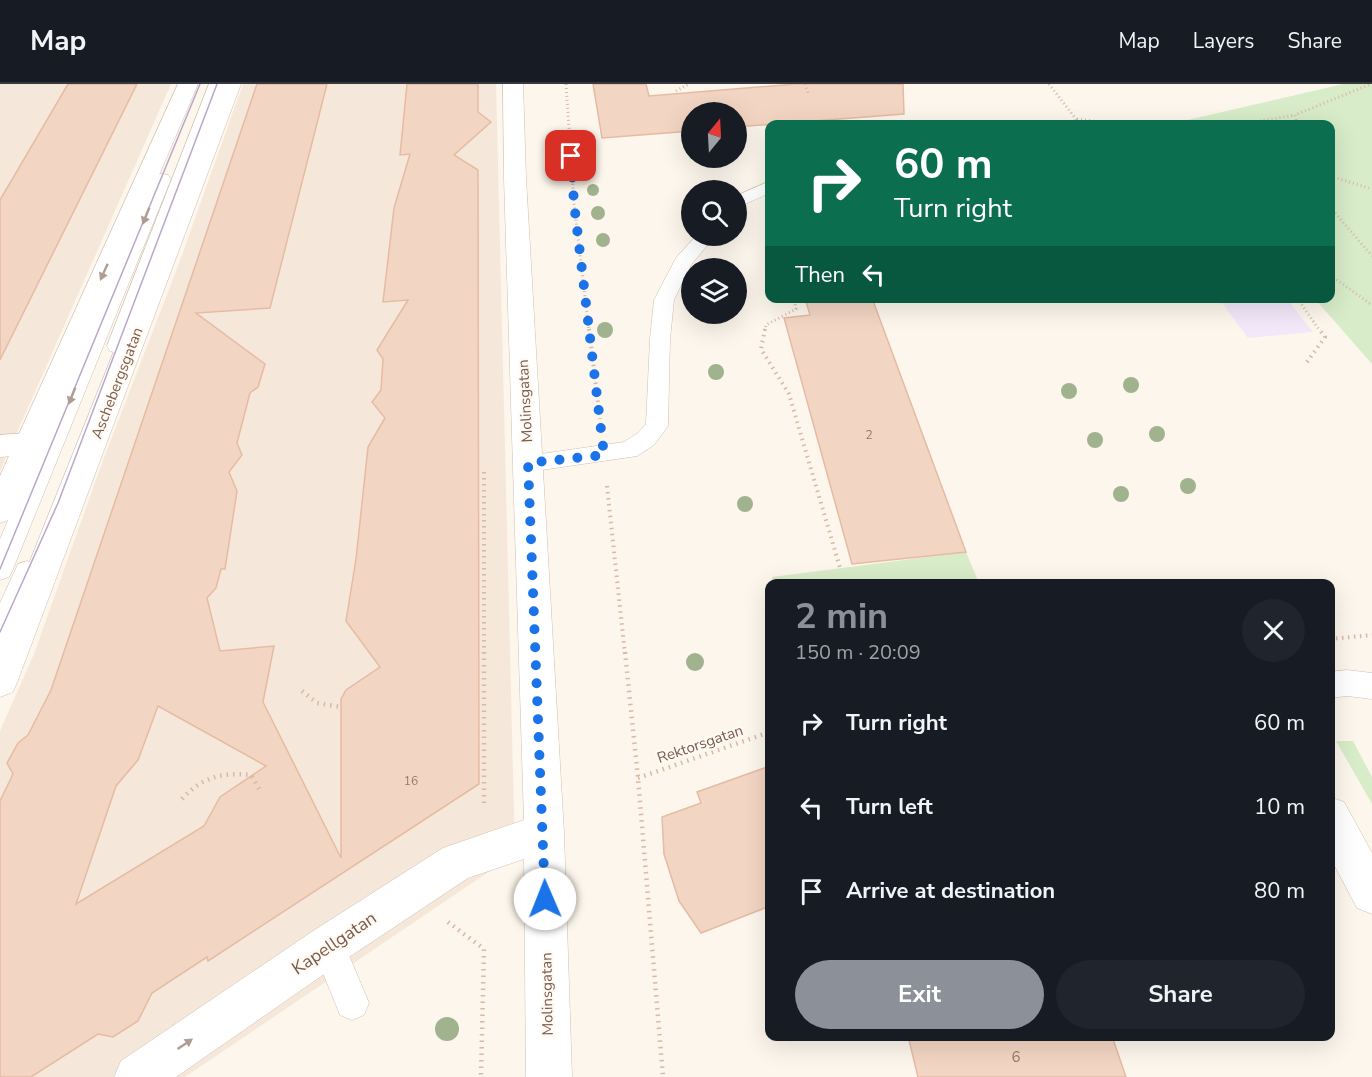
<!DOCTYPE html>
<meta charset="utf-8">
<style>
body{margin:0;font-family:"Nunito Sans",sans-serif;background:#20242c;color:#f1f3f6;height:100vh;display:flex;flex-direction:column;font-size:22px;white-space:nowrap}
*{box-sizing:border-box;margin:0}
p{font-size:20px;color:#9ea1a6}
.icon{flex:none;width:33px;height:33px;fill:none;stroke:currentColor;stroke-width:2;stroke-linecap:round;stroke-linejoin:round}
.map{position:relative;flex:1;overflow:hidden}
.side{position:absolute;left:765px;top:495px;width:570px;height:462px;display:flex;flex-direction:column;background:#171b24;border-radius:12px;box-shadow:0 6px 24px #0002}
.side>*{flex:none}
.hud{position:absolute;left:765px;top:36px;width:570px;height:183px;border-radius:12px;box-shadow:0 6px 24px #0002;background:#0b6e4f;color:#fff;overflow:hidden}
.needle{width:39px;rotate:18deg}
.fabs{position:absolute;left:681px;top:18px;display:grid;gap:12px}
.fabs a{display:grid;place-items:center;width:66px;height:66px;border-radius:50%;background:#171b24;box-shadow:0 6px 24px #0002;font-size:30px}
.pin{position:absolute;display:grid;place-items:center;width:51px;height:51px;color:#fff;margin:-26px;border-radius:12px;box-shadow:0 3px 9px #0006}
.me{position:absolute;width:66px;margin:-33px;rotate:359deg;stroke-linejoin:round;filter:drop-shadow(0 0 4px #0008)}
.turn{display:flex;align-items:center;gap:21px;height:126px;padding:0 30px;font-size:27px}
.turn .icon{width:78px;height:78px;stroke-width:2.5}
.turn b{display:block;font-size:42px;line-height:51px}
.then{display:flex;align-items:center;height:57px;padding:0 30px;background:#0003;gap:12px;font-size:22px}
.round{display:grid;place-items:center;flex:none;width:63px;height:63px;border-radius:32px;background:#20242c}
.summary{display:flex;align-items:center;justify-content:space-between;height:102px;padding:0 30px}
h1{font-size:36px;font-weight:700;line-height:45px;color:#8c9099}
.action{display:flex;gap:12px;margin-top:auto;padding:12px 30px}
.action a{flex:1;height:69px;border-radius:36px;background:#8c9099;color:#fff;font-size:24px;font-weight:700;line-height:69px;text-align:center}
.action a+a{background:#20242c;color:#f1f3f6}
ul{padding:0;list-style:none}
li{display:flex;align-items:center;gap:18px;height:84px;padding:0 30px}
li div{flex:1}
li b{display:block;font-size:22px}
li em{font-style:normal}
header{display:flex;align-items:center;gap:36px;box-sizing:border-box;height:84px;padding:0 30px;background:#171b24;border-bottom:2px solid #363941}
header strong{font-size:28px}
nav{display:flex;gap:33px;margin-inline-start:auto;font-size:21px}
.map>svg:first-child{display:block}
.residential{fill:#f5e8da}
.education{fill:#f3e8fa}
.green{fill:#d8ecc9}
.building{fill:#f3d5c3;stroke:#e6bba3;stroke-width:1.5;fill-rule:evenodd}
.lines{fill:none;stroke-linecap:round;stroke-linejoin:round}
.service-casing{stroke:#d1beb0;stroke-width:1}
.minor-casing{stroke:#d1beb0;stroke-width:1}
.tertiary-casing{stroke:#d1beb0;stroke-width:1}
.path-far2{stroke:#d9b8a5;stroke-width:3;stroke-dasharray:1 3;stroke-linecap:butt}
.path-far1{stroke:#d9b8a5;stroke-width:4;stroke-dasharray:1.5 4.5;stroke-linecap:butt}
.path{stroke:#d9b8a5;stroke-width:4.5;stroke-dasharray:1.5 5;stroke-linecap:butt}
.service{fill:#fff;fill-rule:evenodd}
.minor{fill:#fff;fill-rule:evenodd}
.tertiary{fill:#fff;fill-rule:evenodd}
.tram{stroke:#b9a8c9;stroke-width:1.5}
.tree{fill:#a0b28e}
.oneway{fill:#af9d94}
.route{stroke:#1a73e8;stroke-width:10;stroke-dasharray:0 18}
.labels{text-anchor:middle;stroke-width:4.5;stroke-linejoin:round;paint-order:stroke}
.number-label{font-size:12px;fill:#987a6a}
.street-label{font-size:15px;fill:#7a5c4d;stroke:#fffaf3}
.near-number-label{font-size:15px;fill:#987a6a}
.near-street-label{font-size:18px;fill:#7a5c4d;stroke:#fffaf3}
</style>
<header>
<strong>Map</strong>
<nav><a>Map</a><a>Layers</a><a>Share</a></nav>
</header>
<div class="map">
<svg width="1372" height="993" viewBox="0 0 1372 993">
<rect width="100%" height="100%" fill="#fdf6ec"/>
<path class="residential" d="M 0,0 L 171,0 L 0,387 Z
M 243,0 L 496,0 L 515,770 L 185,993 L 0,993 L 0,647 L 34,570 L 102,379 L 178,182 Z"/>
<path class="education" d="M 1219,215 L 1287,215 L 1313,248 L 1248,254 Z"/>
<path class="green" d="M 1343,0 L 1372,0 L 1372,280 L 1315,215 L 1330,214 L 1330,40 L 1170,40 Z
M 966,468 L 979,499 L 773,500 L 772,493 Z
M 1336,657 L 1353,657 L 1372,693 L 1372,720 Z"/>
<path class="building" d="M 68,0 L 137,0 L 0,276 L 0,116 Z
M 257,0 L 327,0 L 270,224 L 196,229 L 265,280 L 258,303 L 250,309 L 237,359 L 242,371 L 229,388 L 237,407 L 225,485 L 221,485 L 216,504 L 207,514 L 220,567 L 274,562 L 263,618 L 341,774 L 341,615 L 346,606 L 380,583 L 346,537 L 356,475 L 368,363 L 385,334 L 372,318 L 381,306 L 383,275 L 377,266 L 408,216 L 383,218 L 394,124 L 410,70 L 400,71 L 407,0 L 478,0 L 478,28 L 491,38 L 454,71 L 478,86 L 479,700 L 208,877 L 207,873 L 152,909 L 138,937 L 113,953 L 98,950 L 31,993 L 0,993 L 0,717 L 13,690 L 7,679 L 18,659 L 28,651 L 51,606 ZM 158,622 L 266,682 L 220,713 L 204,742 L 76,820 L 116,702 L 138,676 Z
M 593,0 L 646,0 L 649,12 L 796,0 L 903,0 L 904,30 L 736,43 L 736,28 L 692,28 L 692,47 L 602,54 Z
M 805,214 L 872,214 L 966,468 L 852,480 L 784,234 L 810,231 Z
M 770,682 L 770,822 L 701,849 L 679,817 L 664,770 L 662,733 L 701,719 L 697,708 Z
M 908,952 L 1112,952 L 1126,993 L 918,993 Z"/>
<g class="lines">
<g class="service-casing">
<path id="service" d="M 209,0 L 225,0 L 127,262 L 124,267 L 117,269 L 110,267 L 107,262 Z
M 162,90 L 168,91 L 171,95 L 13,485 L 9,493 L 0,496 L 0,455 L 153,95 L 156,91 Z
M 770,97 L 770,109 L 736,124 L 736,112 Z
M 696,152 L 715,152 L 691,181 L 674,216 L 670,255 L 668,342 L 654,361 L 637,372 L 528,388 L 520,385 L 516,379 L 520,373 L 624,358 L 638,349 L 646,340 L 650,255 L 654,216 L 676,174 Z
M 27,477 L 36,480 L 40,488 L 9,556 L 0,560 L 0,519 L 18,480 Z
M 1347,586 L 1372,589 L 1372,615 L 1347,612 L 1330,614 L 1330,588 Z
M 328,846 L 340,850 L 369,919 L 364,931 L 352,936 L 340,931 L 312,862 L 316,850 Z"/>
</g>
<g class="minor-casing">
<path id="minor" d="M 503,0 L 523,0 L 526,94 L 564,749 L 572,993 L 526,993 L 524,775 L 468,794 L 343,877 L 176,993 L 114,993 L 121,977 L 313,847 L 443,764 L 524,736 L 504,94 Z
M 28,349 L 38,352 L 43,360 L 38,368 L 28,371 L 0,373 L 0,351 Z
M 1330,713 L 1344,718 L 1372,769 L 1372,830 L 1357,824 L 1330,773 Z"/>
</g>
<g class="tertiary-casing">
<path id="tertiary" d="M 178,0 L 198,0 L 16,426 L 11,435 L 0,439 L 0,392 Z
M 221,0 L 241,0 L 18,596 L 13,608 L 0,613 L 0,552 Z"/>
</g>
<path class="path-far2" d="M 566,0 L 574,119 L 589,247
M 805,0 L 809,11
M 1049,0 L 1076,35 L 1076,40
M 676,7 L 689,0
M 1077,35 L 1114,40
M 1244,40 L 1295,31
M 1297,40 L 1295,31 L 1371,0
M 1330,92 L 1372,105
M 1330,123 L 1372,172
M 1330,191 L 1372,221
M 1297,214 L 1320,247
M 765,247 L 766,241 L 796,225 L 794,214"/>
<path class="path-far1" d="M 589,245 L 600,335
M 765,245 L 761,265 L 789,310 L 840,484
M 1307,278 L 1325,253 L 1319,245
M 484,388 L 484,570
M 607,402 L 625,570
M 1330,555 L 1372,551"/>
<path class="path" d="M 484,568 L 484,722
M 625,568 L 638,694 L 663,993
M 302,607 L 317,619 L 341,623
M 638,694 L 770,648
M 182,715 C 202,693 222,688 251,691 L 261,708
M 448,838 L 484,865 L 481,993"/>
<use href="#service" class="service"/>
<use href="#minor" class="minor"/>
<use href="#tertiary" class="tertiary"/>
<path class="tram" d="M 0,485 L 200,0
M 0,548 L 58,419 L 217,0"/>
</g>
<g class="tree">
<circle cx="593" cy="106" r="6"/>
<circle cx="598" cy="129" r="7"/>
<circle cx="603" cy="156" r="7"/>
<circle cx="605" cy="246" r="8"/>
<circle cx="716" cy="288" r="8"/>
<circle cx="1131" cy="301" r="8"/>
<circle cx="1069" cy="307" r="8"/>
<circle cx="1157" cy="350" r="8"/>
<circle cx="1095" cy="356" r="8"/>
<circle cx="1188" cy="402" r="8"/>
<circle cx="1121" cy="410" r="8"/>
<circle cx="745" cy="420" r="8"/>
<circle cx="695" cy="578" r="9"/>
<circle cx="447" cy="945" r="12"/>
</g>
<defs><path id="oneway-solid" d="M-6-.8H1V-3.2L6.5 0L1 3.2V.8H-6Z" transform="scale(1.5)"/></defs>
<g class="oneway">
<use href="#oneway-solid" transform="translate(146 132) rotate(112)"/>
<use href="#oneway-solid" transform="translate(104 188) rotate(114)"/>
<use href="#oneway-solid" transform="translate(72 312) rotate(112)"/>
<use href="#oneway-solid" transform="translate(185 960) rotate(-34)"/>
</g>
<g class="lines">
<path class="route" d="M 545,815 L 528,379 L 604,371 L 574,119 L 571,72"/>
</g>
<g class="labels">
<g class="number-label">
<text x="869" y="355">2</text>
<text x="411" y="701">16</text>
</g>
<g class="street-label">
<text transform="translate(117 299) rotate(-69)" y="5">Aschebergsgatan</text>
<text transform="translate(525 317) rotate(-93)" y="5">Molinsgatan</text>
<text transform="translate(700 660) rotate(-19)" y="5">Rektorsgatan</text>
<text transform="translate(547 910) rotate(-91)" y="5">Molinsgatan</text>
</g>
<g class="near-number-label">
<text x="1016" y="978">6</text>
</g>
<g class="near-street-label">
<text transform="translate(334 859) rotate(-34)" y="6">Kapellgatan</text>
</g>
</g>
</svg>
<div class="fabs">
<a><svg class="needle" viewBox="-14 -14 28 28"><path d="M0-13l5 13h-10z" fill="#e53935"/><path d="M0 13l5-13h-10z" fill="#9ea1a6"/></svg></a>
<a><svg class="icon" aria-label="search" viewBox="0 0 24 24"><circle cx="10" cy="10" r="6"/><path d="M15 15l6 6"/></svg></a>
<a><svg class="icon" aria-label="layers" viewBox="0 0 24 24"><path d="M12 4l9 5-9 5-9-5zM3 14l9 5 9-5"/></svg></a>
</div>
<div class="pin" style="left:571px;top:72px;background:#d93025"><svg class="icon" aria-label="arrive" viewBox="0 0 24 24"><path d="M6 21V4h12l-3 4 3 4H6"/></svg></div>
<svg class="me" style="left:545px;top:815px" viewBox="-20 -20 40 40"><circle r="19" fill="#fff"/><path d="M0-13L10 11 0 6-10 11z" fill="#1a73e8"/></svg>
<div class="hud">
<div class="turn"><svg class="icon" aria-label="right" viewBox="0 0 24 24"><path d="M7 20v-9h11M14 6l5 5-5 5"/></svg><div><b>60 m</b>Turn right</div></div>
<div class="then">Then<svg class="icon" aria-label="left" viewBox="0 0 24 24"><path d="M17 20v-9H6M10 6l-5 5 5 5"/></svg></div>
</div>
<section class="side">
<div class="summary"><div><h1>2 min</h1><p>150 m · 20:09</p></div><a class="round"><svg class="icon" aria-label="close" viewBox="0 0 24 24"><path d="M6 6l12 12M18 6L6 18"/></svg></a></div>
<ul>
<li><svg class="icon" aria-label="right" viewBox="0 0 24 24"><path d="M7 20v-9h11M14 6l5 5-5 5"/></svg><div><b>Turn right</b></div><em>60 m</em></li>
<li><svg class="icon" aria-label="left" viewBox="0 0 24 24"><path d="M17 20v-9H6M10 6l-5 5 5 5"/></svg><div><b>Turn left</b></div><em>10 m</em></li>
<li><svg class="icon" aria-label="arrive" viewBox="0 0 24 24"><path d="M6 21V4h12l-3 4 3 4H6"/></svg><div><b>Arrive at destination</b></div><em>80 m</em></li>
</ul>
<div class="action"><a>Exit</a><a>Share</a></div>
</section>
</div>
